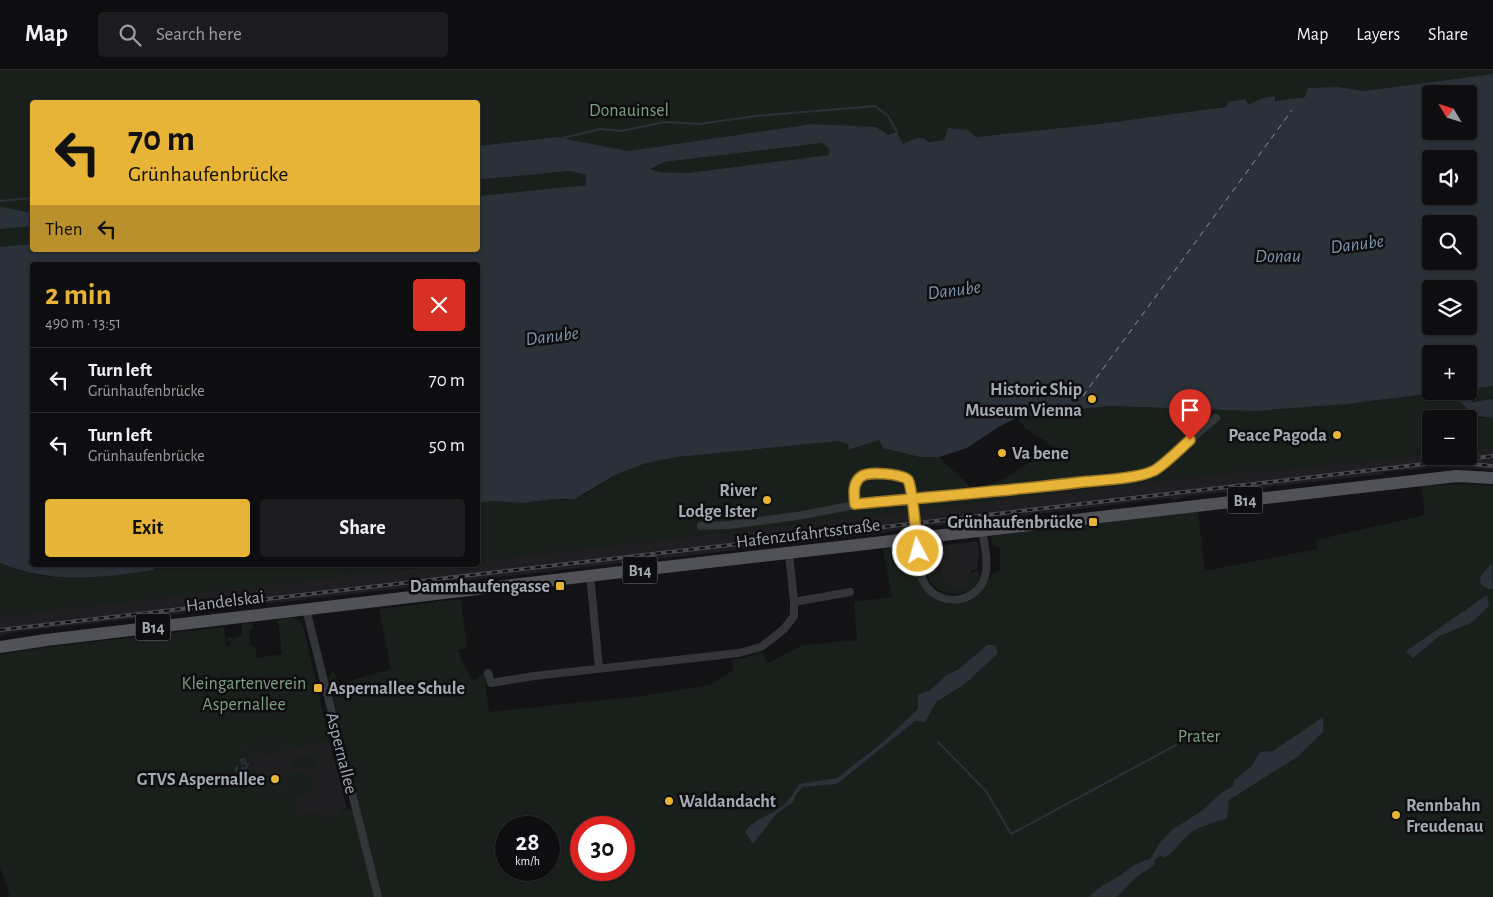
<!DOCTYPE html>
<meta charset="utf-8">
<style>
body{margin:0;font-family:"Alegreya Sans",sans-serif;background:#1c1c1e;color:#f1f3f6;height:100vh;display:flex;flex-direction:column;font-size:19px;white-space:nowrap}
*{box-sizing:border-box;margin:0}
p{font-size:16px;color:#9b9c9f}
.icon{flex:none;width:28px;height:28px;fill:none;stroke:currentColor;stroke-width:2;stroke-linecap:round;stroke-linejoin:round}
.map{position:relative;flex:1;overflow:hidden}
.side{position:absolute;left:30px;top:192px;width:450px;height:305px;display:flex;flex-direction:column;background:#0e0e10;border-radius:5px;box-shadow:0 1px 4px #0004,0 0 0 1px #2e2e30}
.side>*{flex:none}
.guide{position:absolute;left:30px;top:30px;width:450px;height:152px;border-radius:5px;box-shadow:0 1px 4px #0004,0 0 0 1px #2e2e30;background:#e8b437;color:#111;overflow:hidden}
.needle{width:32px;rotate:308deg}
.fabs{position:absolute;left:1422px;top:15px;display:grid;gap:10px}
.fabs a{display:grid;place-items:center;width:55px;height:55px;border-radius:5px;background:#0e0e10;box-shadow:0 1px 4px #0004,0 0 0 1px #2e2e30;font-size:25px}
.speed{position:absolute;left:495px;top:746px;display:flex;gap:10px;font-size:25px;font-weight:700;text-align:center}
.speed>*{display:grid;place-content:center;width:65px;height:65px;border-radius:50%;background:#0e0e10;box-shadow:0 1px 4px #0004,0 0 0 1px #2e2e30;line-height:1}
.speed small{font-size:12px;font-weight:400}
.speed .limit{border:8px solid #d22;background:#fff;color:#111}
.pin{position:absolute;display:grid;place-items:center;width:42px;height:42px;color:#fff;margin:-51px -21px;border-radius:50% 50% 50% 0;rotate:-45deg;box-shadow:0 0 5px #0007}
.pin .icon{rotate:45deg}
.me{position:absolute;width:55px;margin:-28px;rotate:354deg;stroke-linejoin:round;filter:drop-shadow(0 0 4px #0008)}
.turn{display:flex;align-items:center;gap:18px;height:105px;padding:0 15px;font-size:22px}
.turn .icon{width:65px;height:65px;stroke-width:2.5}
.turn b{display:block;font-size:35px;line-height:42px}
.then{display:flex;align-items:center;height:48px;padding:0 15px;background:#0003;gap:10px;font-size:19px}
.round{display:grid;place-items:center;flex:none;width:52px;height:52px;border-radius:5px;background:#1c1c1e}
.head{display:flex;align-items:center;justify-content:space-between;height:85px;padding:0 15px}
h1{font-size:30px;font-weight:700;line-height:38px;color:#e8b437}
.primary-button{display:flex;gap:10px;margin-top:auto;padding:10px 15px}
.primary-button a{flex:1;height:58px;border-radius:5px;background:#e8b437;color:#111;font-size:20px;font-weight:700;line-height:58px;text-align:center}
.primary-button a+a{background:#1c1c1e;color:#f1f3f6}
ul{padding:0;list-style:none}
li{display:flex;align-items:center;gap:15px;height:65px;padding:0 15px;border-top:1px solid #2e2e30}
li div{flex:1}
li b{display:block;font-size:19px}
li em{font-style:normal}
header{display:flex;align-items:center;gap:30px;box-sizing:border-box;height:70px;padding:0 25px;background:#0e0e10;border-bottom:1px solid #2e2e30}
header strong{font-size:24px}
nav{display:flex;gap:28px;margin-inline-start:auto;font-size:18px}
.search{width:350px;height:45px;background:#1c1c1e;display:flex;align-items:center;gap:12px;box-sizing:border-box;padding:0 18px;border-radius:5px;color:#9b9c9f;font-size:19px}
.map>svg:first-child{display:block}
.built{fill:#1f1f21}
.green{fill:#191f1b;fill-rule:evenodd}
.water{fill:#2a3138;fill-rule:evenodd}
.lines{fill:none;stroke-linecap:round;stroke-linejoin:round}
.stream{stroke:#2a3138;stroke-width:2}
.ferry{stroke:#7e95ae;stroke-width:1;stroke-dasharray:6 5;stroke-linecap:butt}
.street{stroke:#343539;stroke-width:8}
.primary{stroke:#505258;stroke-width:12}
.rail-casing{stroke:#47494e;stroke-width:4}
.rail{stroke:#0e0e10;stroke-width:2;stroke-dasharray:5.5;stroke-linecap:butt}
.street-bridge{stroke:#343539;stroke-width:8}
.route-casing{stroke:#977524;stroke-width:12}
.route{stroke:#e8b437;stroke-width:9}
.poi-dot{fill:#e8b437;stroke:#0e0e10;stroke-width:2}
.labels{text-anchor:middle;stroke-width:5;stroke-linejoin:round;paint-order:stroke}
.shield{fill:#0e0e10;stroke:#787a83;stroke-width:1}
.shield-label{font-size:16px;font-weight:bold;fill:#a5a9b4}
.park-label{font-size:18px;fill:#7d9f81;stroke:#0e0e10}
.poi-label{font-size:18px;font-weight:bold;fill:#a5a9b4;stroke:#0e0e10;text-anchor:end}
.street-label{font-size:18px;fill:#a5a9b4;stroke:#0e0e10}
.water-label{font-size:19px;font-style:italic;fill:#7e95ae;stroke:#0e0e10}
</style>
<header>
<strong>Map</strong>
<div class="search"><svg class="icon" aria-label="search" viewBox="0 0 24 24"><circle cx="10" cy="10" r="6"/><path d="M15 15l6 6"/></svg>Search here</div>
<nav><a>Map</a><a>Layers</a><a>Share</a></nav>
</header>
<div class="map">
<svg width="1493" height="827" viewBox="0 0 1493 827">
<rect width="100%" height="100%" fill="#131315"/>
<path class="built" d="M 1493,378 L 1493,400 L 1438,397 L 1385,402 L 1384,404 L 1188,426 L 1183,428 L 1175,430 L 1169,428 L 989,450 L 985,450 L 890,461 L 884,463 L 8,563 L 0,566 L 0,545 L 442,495 L 478,495 L 478,491 L 1236,402 L 1262,400 L 1277,400 L 1431,384 L 1431,386 L 1469,386 L 1469,380 Z
M 976,471 L 978,474 L 980,487 L 978,489 L 977,499 L 971,501 L 969,517 L 962,520 L 950,519 L 942,512 L 940,502 L 938,476 Z
M 296,662 L 298,677 L 329,670 L 347,738 L 341,740 L 342,744 L 324,747 L 323,743 L 265,750 L 217,696 L 236,669 Z"/>
<path class="green" d="M 0,0 L 1493,0 L 1493,4 L 1364,21 L 1338,17 L 1305,27 L 1248,35 L 1228,32 L 1226,37 L 1098,54 L 976,67 L 968,60 L 944,70 L 903,74 L 888,65 L 812,54 L 628,81 L 557,67 L 478,76 L 478,32 L 32,32 L 32,143 L 29,143 L 0,138 Z
M 822,73 L 830,79 L 829,85 L 687,103 L 660,102 L 650,99 L 664,92 Z
M 569,101 L 586,105 L 586,115 L 478,126 L 478,108 L 486,109 Z
M 32,156 L 32,174 L 0,177 L 0,159 Z
M 1493,316 L 1493,329 C 1480,331 1471,334 1462,323 L 1463,321 L 1469,321 L 1469,319 Z
M 1435,323 L 1452,326 L 1472,344 L 1482,348 L 1493,348 L 1493,378 L 1469,380 L 1469,349 L 1431,349 L 1431,384 L 1277,400 L 1262,400 L 1236,402 L 478,491 L 478,433 L 492,431 L 522,433 L 554,429 L 565,430 L 586,424 L 617,404 L 646,393 L 677,387 L 839,371 L 848,374 L 850,380 L 879,370 L 920,387 L 939,387 L 974,420 L 1000,411 L 1054,377 L 1026,359 L 1017,348 L 1063,341 L 1110,336 L 1255,341 L 1364,332 Z
M 1471,414 L 1493,416 L 1493,827 L 10,827 L 0,797 L 0,585 L 38,578 L 39,580 L 41,580 L 41,578 L 224,557 L 226,576 L 230,576 L 230,571 L 227,571 L 227,568 L 232,567 L 233,569 L 236,567 L 242,566 L 241,554 L 253,553 L 253,559 L 249,560 L 251,576 L 255,576 L 257,588 L 282,584 L 278,549 C 290,548 300,545 304,559 L 329,670 L 285,681 L 281,667 L 255,672 L 258,684 L 253,686 L 241,674 L 240,677 L 250,688 L 244,710 C 248,718 268,727 277,724 C 280,724 282,722 285,721 L 289,726 L 297,730 L 299,746 L 323,743 L 324,747 L 341,744 L 340,740 L 360,737 L 328,608 L 333,600 L 339,614 L 391,599 L 379,539 L 461,529 L 467,579 L 459,579 C 460,593 467,599 474,611 L 484,602 L 489,642 L 641,626 L 710,615 L 734,600 L 732,589 L 741,589 L 761,582 L 768,593 L 803,575 L 857,570 L 854,532 L 892,527 L 883,479 L 912,476 C 915,499 919,529 947,534 C 956,535 966,533 973,528 C 983,522 983,513 990,507 C 992,504 997,502 1000,500 L 1000,479 L 992,474 L 992,466 L 1198,441 L 1205,501 L 1317,479 L 1316,470 L 1425,445 L 1422,416 ZM 506,758 L 549,758 L 549,800 L 506,800 ZM 581,758 L 624,758 L 624,800 L 581,800 Z
M 922,474 L 935,476 L 937,497 L 925,499 Z
M 0,493 L 17,500 L 48,507 L 152,500 L 158,495 L 442,495 L 6,546 L 0,545 Z
M 939,499 C 941,515 953,524 969,517 L 971,504 L 976,501 L 980,501 C 980,532 933,532 926,501 Z
M 279,669 L 282,681 L 261,686 L 258,674 Z
M 313,684 L 317,700 L 314,702 L 305,695 L 293,696 L 292,689 Z
M 252,691 L 258,713 L 271,709 L 272,712 L 282,709 L 281,707 L 285,706 L 283,717 L 274,722 L 257,719 L 251,713 L 252,710 L 250,706 Z
M286 714a13 13 0 1 1 26 0a13 13 0 1 1-26 0Z"/>
<path class="water" d="M 1493,4 L 1493,316 L 1469,319 L 1469,284 L 1431,284 L 1431,321 L 1463,321 L 1463,325 L 1472,332 L 1493,329 L 1493,348 L 1476,346 L 1452,326 L 1435,323 L 1347,334 L 1255,341 L 1110,336 L 1063,341 L 1017,348 L 1000,356 L 967,378 L 939,387 L 920,387 L 883,378 L 879,370 L 849,380 L 848,374 L 839,371 L 677,387 L 646,393 L 617,404 L 575,429 L 554,429 L 522,433 L 492,431 L 478,433 L 478,195 L 32,195 L 32,486 L 28,491 L 29,495 L 47,497 L 74,495 L 109,495 L 119,497 L 157,495 L 153,500 C 101,508 50,514 0,493 L 0,177 L 32,174 L 32,180 L 478,180 L 478,126 L 586,115 L 586,105 L 569,101 L 486,109 L 478,108 L 478,76 L 557,67 L 628,81 L 812,54 L 876,57 L 888,65 L 897,62 L 903,74 L 916,68 L 924,68 L 928,72 L 944,70 L 948,58 L 968,60 L 976,67 L 1098,54 L 1226,37 L 1228,32 L 1245,29 L 1248,35 L 1263,28 L 1275,26 L 1275,31 L 1305,27 L 1308,18 L 1338,17 L 1364,21 ZM 1431,24 L 1469,24 L 1469,61 L 1431,61 ZM 822,73 L 829,79 L 829,85 L 687,103 L 660,102 L 650,99 L 664,92 ZM 1431,89 L 1469,89 L 1469,126 L 1431,126 ZM 1431,154 L 1469,154 L 1469,191 L 1431,191 ZM 1431,219 L 1469,219 L 1469,256 L 1431,256 Z
M 2,137 L 32,143 L 32,156 L 0,159 L 0,138 Z
M 1492,493 L 1493,519 L 1489,519 L 1481,515 L 1480,507 Z
M 1487,525 L 1489,536 L 1471,553 L 1439,566 L 1413,588 L 1406,581 Z
M 987,575 L 995,575 L 998,583 L 965,614 L 936,632 L 925,652 L 915,651 L 837,714 L 803,717 L 797,723 L 793,732 L 776,744 L 753,774 L 745,762 C 754,749 766,747 778,739 C 788,733 793,724 799,714 L 837,708 L 883,672 L 918,639 L 918,625 L 930,620 L 947,605 L 959,599 Z
M 1323,647 L 1323,662 L 1297,687 L 1229,730 L 1227,748 C 1214,753 1197,756 1187,766 C 1177,775 1176,781 1164,788 L 1162,785 L 1154,790 L 1155,793 L 1153,796 L 1136,807 L 1117,827 L 1089,827 C 1098,817 1110,812 1122,804 C 1131,797 1137,792 1150,789 L 1161,771 L 1172,760 L 1203,740 L 1221,723 L 1233,716 L 1234,710 L 1251,697 L 1260,682 L 1273,681 Z"/>
<g class="lines">
<path class="stream" d="M 563,68 L 600,59 L 621,61 L 665,52 L 699,54 L 756,46 L 875,36 L 888,46 L 897,62
M 0,131 L 32,128
M 938,672 L 986,721 L 1011,764 L 1176,675
M 243,694 L 241,690 L 244,689 L 246,694
M 235,700 L 237,697 L 238,701
M 236,701 L 240,702 L 243,698 C 244,699 244,700 243,701 L 242,701 L 243,699 C 244,701 243,703 243,705 L 248,694"/>
<path class="ferry" d="M 1083,326 L 1292,40"/>
<path class="street" d="M 855,435 C 852,406 862,403 888,404 C 894,405 902,405 907,409 C 909,412 910,417 911,421
M 701,456 L 729,455 L 797,446 L 855,435 L 1014,420 L 1140,404 L 1153,401 L 1216,348
M 918,481 C 919,492 919,505 925,514 C 940,539 978,533 985,506 C 989,492 984,474 982,459
M 590,505 L 599,598
M 794,532 L 850,522
M 306,539 L 378,827
M 488,603 L 491,613 L 534,606 L 739,583 L 761,577 L 784,559 L 794,546 L 794,532 L 789,483"/>
<path class="primary" d="M 0,577 L 46,570 C 516,514 987,459 1457,406 L 1493,408"/>
<g class="rail-casing">
<path id="rail" d="M 1471,394 L 1493,396
M 0,560 L 1493,386"/>
</g>
<use href="#rail" class="rail"/>
<path class="street-bridge" d="M 911,421 L 918,481"/>
</g>
<g class="lines">
<g class="route-casing">
<path id="route" d="M 918,481 C 916,468 913,418 908,410 C 903,404 869,401 862,406 C 852,412 854,425 855,434 C 931,427 1006,421 1082,412 C 1100,410 1137,409 1153,401 C 1161,398 1182,377 1190,370"/>
</g>
<use href="#route" class="route"/>
</g>
<g class="poi-dot">
<circle cx="1092" cy="329" r="5"/>
<circle cx="1337" cy="365" r="5"/>
<circle cx="1002" cy="383" r="5"/>
<circle cx="767" cy="430" r="5"/>
<rect x="1088" y="447" width="10" height="10" rx="2.5"/>
<rect x="555" y="511" width="10" height="10" rx="2.5"/>
<rect x="313" y="613" width="10" height="10" rx="2.5"/>
<circle cx="275" cy="709" r="5"/>
<circle cx="669" cy="731" r="5"/>
<circle cx="1396" cy="745" r="5"/>
</g>
<g class="labels">
<g class="shield">
<rect x="1227.5" y="416.5" width="35" height="27" rx="4"/>
<rect x="622.5" y="486.5" width="35" height="27" rx="4"/>
<rect x="135.5" y="543.5" width="35" height="27" rx="4"/>
</g>
<g class="shield-label">
<text x="1245" y="436">B14</text>
<text x="640" y="506">B14</text>
<text x="153" y="563">B14</text>
</g>
<g class="park-label">
<text x="629" y="46">Donauinsel</text>
<text x="244" y="619">Kleingartenverein<tspan x="244" dy="21">Aspernallee</tspan></text>
<text x="1199" y="672">Prater</text>
</g>
<g class="poi-label">
<text x="1082" y="325">Historic Ship<tspan x="1082" dy="21">Museum Vienna</tspan></text>
<text x="1327" y="371">Peace Pagoda</text>
<text x="1012" y="389" text-anchor="start">Va bene</text>
<text x="757" y="426">River<tspan x="757" dy="21">Lodge Ister</tspan></text>
<text x="1083" y="458">Grünhaufenbrücke</text>
<text x="550" y="522">Dammhaufengasse</text>
<text x="328" y="624" text-anchor="start">Aspernallee Schule</text>
<text x="265" y="715">GTVS Aspernallee</text>
<text x="679" y="737" text-anchor="start">Waldandacht</text>
<text x="1406" y="741" text-anchor="start">Rennbahn<tspan x="1406" dy="21">Freudenau</tspan></text>
</g>
<g class="street-label">
<text transform="translate(808 463) rotate(-7)" y="6">Hafenzufahrtsstraße</text>
<text transform="translate(225 531) rotate(-7)" y="6">Handelskai</text>
<text transform="translate(342 683) rotate(76)" y="6">Aspernallee</text>
</g>
<g class="water-label">
<text transform="translate(1357 173) rotate(-7)" y="7">Danube</text>
<text x="1278" y="192">Donau</text>
<text transform="translate(954 219) rotate(-7)" y="7">Danube</text>
<text transform="translate(552 265) rotate(-7)" y="7">Danube</text>
</g>
</g>
</svg>
<div class="fabs">
<a><svg class="needle" viewBox="-14 -14 28 28"><path d="M0-13l5 13h-10z" fill="#e53935"/><path d="M0 13l5-13h-10z" fill="#9b9c9f"/></svg></a>
<a><svg class="icon" aria-label="sound" viewBox="0 0 24 24"><path d="M4 9h4l5-4v14l-5-4H4zM17 9q2 3 0 6"/></svg></a>
<a><svg class="icon" aria-label="search" viewBox="0 0 24 24"><circle cx="10" cy="10" r="6"/><path d="M15 15l6 6"/></svg></a>
<a><svg class="icon" aria-label="layers" viewBox="0 0 24 24"><path d="M12 4l9 5-9 5-9-5zM3 14l9 5 9-5"/></svg></a>
<a>+</a>
<a>−</a>
</div>
<div class="speed"><div>28<small>km/h</small></div><div class="limit">30</div></div>
<div class="pin" style="left:1190px;top:370px;background:#d93025"><svg class="icon" aria-label="arrive" viewBox="0 0 24 24"><path d="M6 21V4h12l-3 4 3 4H6"/></svg></div>
<svg class="me" style="left:918px;top:481px" viewBox="-20 -20 40 40"><circle r="17" fill="#e8b437" stroke="#fff" stroke-width="3"/><path d="M0-11L8 9 0 5-8 9z" fill="#fff"/></svg>
<div class="guide">
<div class="turn"><svg class="icon" aria-label="left" viewBox="0 0 24 24"><path d="M17 20v-9H6M10 6l-5 5 5 5"/></svg><div><b>70 m</b>Grünhaufenbrücke</div></div>
<div class="then">Then<svg class="icon" aria-label="left" viewBox="0 0 24 24"><path d="M17 20v-9H6M10 6l-5 5 5 5"/></svg></div>
</div>
<section class="side">
<div class="head"><div><h1>2 min</h1><p>490 m · 13:51</p></div><a class="round" style="background:#d93025;color:#fff"><svg class="icon" aria-label="close" viewBox="0 0 24 24"><path d="M6 6l12 12M18 6L6 18"/></svg></a></div>
<ul>
<li><svg class="icon" aria-label="left" viewBox="0 0 24 24"><path d="M17 20v-9H6M10 6l-5 5 5 5"/></svg><div><b>Turn left</b><p>Grünhaufenbrücke</p></div><em>70 m</em></li>
<li><svg class="icon" aria-label="left" viewBox="0 0 24 24"><path d="M17 20v-9H6M10 6l-5 5 5 5"/></svg><div><b>Turn left</b><p>Grünhaufenbrücke</p></div><em>50 m</em></li>
</ul>
<div class="primary-button"><a>Exit</a><a>Share</a></div>
</section>
</div>
